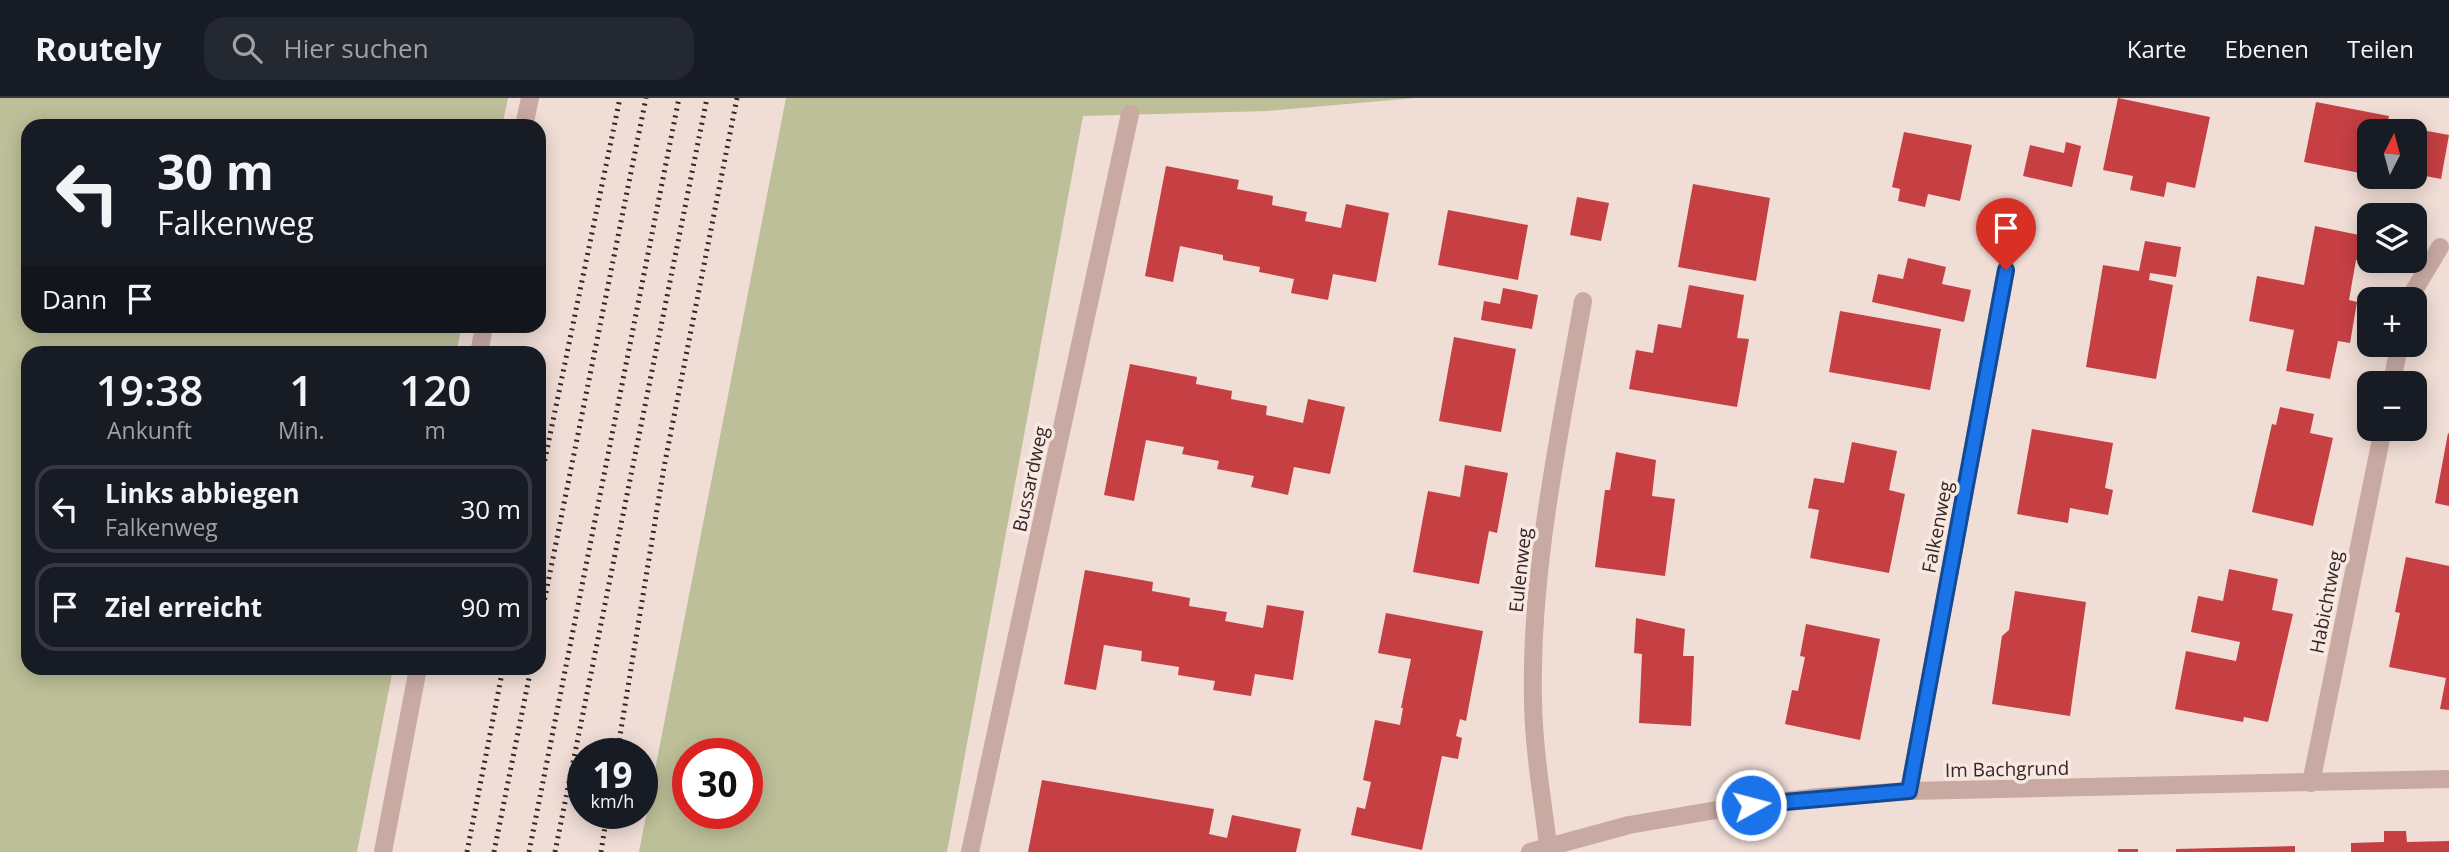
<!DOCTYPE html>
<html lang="de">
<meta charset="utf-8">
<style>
body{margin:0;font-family:"Open Sans",sans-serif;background:#242831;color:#f1f3f6;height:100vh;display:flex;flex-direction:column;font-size:26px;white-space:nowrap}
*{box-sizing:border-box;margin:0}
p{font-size:23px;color:#9ea1a6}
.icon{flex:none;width:38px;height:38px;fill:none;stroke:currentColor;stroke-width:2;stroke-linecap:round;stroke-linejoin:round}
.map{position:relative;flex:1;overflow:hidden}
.sheet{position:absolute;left:21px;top:248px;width:525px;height:329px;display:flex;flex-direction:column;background:#171b24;border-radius:21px;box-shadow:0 4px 18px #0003}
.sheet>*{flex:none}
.top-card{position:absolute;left:21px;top:21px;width:525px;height:214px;border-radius:21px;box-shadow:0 4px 18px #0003;background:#171b24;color:#f1f3f6;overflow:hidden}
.needle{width:46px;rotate:6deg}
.buttons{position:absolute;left:2357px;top:21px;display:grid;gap:14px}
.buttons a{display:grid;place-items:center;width:70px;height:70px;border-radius:14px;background:#171b24;box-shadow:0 4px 18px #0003;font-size:35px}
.speed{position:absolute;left:567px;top:640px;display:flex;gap:14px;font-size:35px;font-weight:700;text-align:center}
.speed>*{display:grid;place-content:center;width:91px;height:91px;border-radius:50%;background:#171b24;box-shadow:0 4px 18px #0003;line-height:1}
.speed small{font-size:18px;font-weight:400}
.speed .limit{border:10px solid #d22;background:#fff;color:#111}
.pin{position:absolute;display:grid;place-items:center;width:60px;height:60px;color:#fff;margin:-72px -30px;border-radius:50% 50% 50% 0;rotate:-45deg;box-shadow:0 0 7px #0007}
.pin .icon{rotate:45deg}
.me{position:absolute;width:77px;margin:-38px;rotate:83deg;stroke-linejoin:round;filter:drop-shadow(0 0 5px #0008)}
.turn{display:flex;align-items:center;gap:24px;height:147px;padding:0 21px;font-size:32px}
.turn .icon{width:91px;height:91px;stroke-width:2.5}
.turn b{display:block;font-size:49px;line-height:60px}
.then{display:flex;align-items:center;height:66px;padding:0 21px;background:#0003;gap:14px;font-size:26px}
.eta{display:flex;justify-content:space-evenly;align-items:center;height:119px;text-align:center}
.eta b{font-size:42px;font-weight:600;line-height:49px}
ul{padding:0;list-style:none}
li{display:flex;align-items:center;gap:21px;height:88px;margin:0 14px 10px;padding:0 7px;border:4px solid #363941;border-radius:21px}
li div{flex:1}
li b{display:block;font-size:26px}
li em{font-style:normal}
header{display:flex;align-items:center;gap:42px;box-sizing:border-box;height:98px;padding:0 35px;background:#171b24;border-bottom:2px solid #363941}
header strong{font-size:33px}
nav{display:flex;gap:38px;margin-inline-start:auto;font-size:24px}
.search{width:490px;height:63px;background:#242831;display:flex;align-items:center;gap:18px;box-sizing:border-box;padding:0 24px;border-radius:21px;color:#9ea1a6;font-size:26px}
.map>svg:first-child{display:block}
.green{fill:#bcbf97;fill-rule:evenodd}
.building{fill:#c53f43}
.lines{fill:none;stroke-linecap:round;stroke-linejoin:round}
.minor{stroke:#c8aaa3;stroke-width:18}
.rail{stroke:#332625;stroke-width:5;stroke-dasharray:2 5;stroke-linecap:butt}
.route-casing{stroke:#114b97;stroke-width:18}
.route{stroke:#1a73e8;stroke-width:12}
.labels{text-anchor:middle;stroke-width:7;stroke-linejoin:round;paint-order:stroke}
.street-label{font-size:19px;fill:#332625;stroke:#f8e8e2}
</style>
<header>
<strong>Routely</strong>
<div class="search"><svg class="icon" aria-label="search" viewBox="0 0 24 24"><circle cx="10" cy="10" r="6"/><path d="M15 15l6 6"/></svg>Hier suchen</div>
<nav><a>Karte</a><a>Ebenen</a><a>Teilen</a></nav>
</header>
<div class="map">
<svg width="2449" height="754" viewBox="0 0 2449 754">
<rect width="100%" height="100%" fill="#f0ddd6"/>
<path class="green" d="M 0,0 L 508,0 L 502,28 L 28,28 L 28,228 L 462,228 L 456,255 L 28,256 L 28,570 L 393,571 L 357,754 L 0,754 Z
M 786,0 L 1415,0 L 1267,13 L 1083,18 L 947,754 L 639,754 ZM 688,656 L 747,656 L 747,716 L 688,716 Z"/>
<path class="building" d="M 2118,0 L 2210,19 L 2195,90 L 2167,84 L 2164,99 L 2130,92 L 2133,78 L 2103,72 Z
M 2316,4 L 2389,18 L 2386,33 L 2370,33 L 2370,77 L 2304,64 Z
M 2416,31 L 2449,37 L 2441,81 L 2415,76 Z
M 1904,34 L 1972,47 L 1960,103 L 1928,96 L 1925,109 L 1898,103 L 1900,91 L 1892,89 Z
M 2066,44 L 2081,48 L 2072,89 L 2023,78 L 2030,47 L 2064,55 Z
M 1166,68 L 1239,82 L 1237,91 L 1273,98 L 1272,107 L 1307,114 L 1305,123 L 1341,130 L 1346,106 L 1389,115 L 1376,184 L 1333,176 L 1328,202 L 1291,195 L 1294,181 L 1259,174 L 1260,169 L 1223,162 L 1223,157 L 1180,148 L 1173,184 L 1145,178 Z
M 1693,86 L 1770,100 L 1756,183 L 1678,169 Z
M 1577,99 L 1609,105 L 1601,143 L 1570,137 Z
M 1448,112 L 1528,127 L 1518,182 L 1438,167 Z
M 2315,128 L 2369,139 L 2364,163 L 2356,162 L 2349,202 L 2357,204 L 2350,245 L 2338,243 L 2330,281 L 2286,273 L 2294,232 L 2249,223 L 2257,178 L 2304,187 Z
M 2145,143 L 2181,149 L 2176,179 L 2150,175 L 2149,182 L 2173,187 L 2156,281 L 2086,269 L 2103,167 L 2139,173 Z
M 1908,160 L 1946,169 L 1942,186 L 1971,192 L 1964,224 L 1872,204 L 1878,176 L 1903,181 Z
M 1689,187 L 1744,197 L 1737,240 L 1749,241 L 1737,309 L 1629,291 L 1636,252 L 1653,255 L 1658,226 L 1681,230 Z
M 1503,190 L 1538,197 L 1532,231 L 1481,222 L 1484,203 L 1500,206 Z
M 1840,213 L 1941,231 L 1930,292 L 1829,274 Z
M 1454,239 L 1516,251 L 1501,334 L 1439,323 Z
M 1130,266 L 1197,279 L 1196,286 L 1232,293 L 1231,301 L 1267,308 L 1266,317 L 1303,325 L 1308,301 L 1345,309 L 1330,376 L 1294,369 L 1288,397 L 1251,389 L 1254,378 L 1217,371 L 1219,363 L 1182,356 L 1184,349 L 1146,342 L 1134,403 L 1104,397 Z
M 2280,309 L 2314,316 L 2310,335 L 2333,340 L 2313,428 L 2252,414 L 2272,326 L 2276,327 Z
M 2032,331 L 2113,345 L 2105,390 L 2113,392 L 2108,417 L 2070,410 L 2068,425 L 2017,416 Z
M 2448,335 L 2449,336 L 2449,408 L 2435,405 Z
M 1852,344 L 1897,353 L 1889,392 L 1905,396 L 1889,475 L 1810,460 L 1819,412 L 1808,410 L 1814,380 L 1844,385 Z
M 1616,354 L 1656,362 L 1652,398 L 1675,401 L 1665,478 L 1595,469 L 1605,392 L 1610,392 Z
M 1465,367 L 1508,375 L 1497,435 L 1489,433 L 1479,486 L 1413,474 L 1428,393 L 1460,399 Z
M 2406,459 L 2449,468 L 2449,612 L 2440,611 L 2446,580 L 2389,569 L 2400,515 L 2395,514 Z
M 2229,471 L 2278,481 L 2272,512 L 2293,516 L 2268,624 L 2244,619 L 2243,624 L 2175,611 L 2186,553 L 2236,563 L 2240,544 L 2191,534 L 2198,498 L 2223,503 Z
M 1085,472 L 1153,484 L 1152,493 L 1190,500 L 1189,508 L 1227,514 L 1225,523 L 1263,530 L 1267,507 L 1304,513 L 1293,582 L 1255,576 L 1251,598 L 1213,592 L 1215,583 L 1178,577 L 1179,569 L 1141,563 L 1142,553 L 1104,547 L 1096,592 L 1064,586 Z
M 2015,493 L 2086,504 L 2070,618 L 1992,606 L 2002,538 L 2009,532 Z
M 1386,515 L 1483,533 L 1466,623 L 1460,621 L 1456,638 L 1462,640 L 1458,661 L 1442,658 L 1422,752 L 1351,737 L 1357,709 L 1365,711 L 1371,684 L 1363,682 L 1375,622 L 1400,627 L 1403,610 L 1401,610 L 1411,561 L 1378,555 Z
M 1636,520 L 1685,531 L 1683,558 L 1694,558 L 1691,628 L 1639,625 L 1642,556 L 1634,555 Z
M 1806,526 L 1880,541 L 1860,642 L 1785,626 L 1792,592 L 1798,593 L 1805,559 L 1800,558 Z
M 1042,682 L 1214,711 L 1209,736 L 1227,740 L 1232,717 L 1301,731 L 1296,754 L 1028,754 Z
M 2384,733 L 2406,733 L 2407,744 L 2449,743 L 2449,754 L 2351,754 L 2351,745 L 2384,744 Z
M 2295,748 L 2295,754 L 2176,754 L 2176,751 Z
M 2118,751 L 2138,751 L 2138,754 L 2118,754 Z"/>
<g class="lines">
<path class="minor" d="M 524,28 L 530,0
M 2409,201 L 2440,149
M 479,256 L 484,228
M 2392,285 L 2399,247
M 2311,685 L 2383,331
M 1909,693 L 2006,172
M 1548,747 C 1542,699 1534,652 1533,604 C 1530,469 1560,335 1583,203
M 383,754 L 418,570
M 970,754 L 1130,16
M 1530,754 L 1629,727 L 1728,710 L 1818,699 L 1909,693 L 2449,681"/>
<path class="rail" d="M 539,390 L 620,0
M 539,529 L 646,0
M 617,656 L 664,369 L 737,0
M 467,754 L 503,570
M 494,754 L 531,570
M 529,754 L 679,0
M 555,754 L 707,0
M 601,754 L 607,716"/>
</g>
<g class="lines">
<g class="route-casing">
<path id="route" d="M 1751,707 L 1909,693 L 2006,172"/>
</g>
<use href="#route" class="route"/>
</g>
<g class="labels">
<g class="street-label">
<text transform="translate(1030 381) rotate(-78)" y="7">Bussardweg</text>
<text transform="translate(1937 429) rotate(-79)" y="7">Falkenweg</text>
<text transform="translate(1520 472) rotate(-84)" y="7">Eulenweg</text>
<text transform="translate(2326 504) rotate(-79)" y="7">Habichtweg</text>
<text transform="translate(2007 671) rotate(-1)" y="7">Im Bachgrund</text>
</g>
</g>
</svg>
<div class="buttons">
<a><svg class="needle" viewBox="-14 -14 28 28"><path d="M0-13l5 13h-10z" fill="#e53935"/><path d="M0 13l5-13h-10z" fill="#9ea1a6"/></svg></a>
<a><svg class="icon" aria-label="layers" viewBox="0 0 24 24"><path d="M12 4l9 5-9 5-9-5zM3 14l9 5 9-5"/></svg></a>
<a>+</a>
<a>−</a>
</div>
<div class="speed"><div>19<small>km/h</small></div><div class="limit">30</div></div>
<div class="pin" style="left:2006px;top:172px;background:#d93025"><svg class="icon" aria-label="arrive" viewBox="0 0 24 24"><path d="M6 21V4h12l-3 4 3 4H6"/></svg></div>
<svg class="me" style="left:1751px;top:707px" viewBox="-20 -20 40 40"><circle r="17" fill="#1a73e8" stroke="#fff" stroke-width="3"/><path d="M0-11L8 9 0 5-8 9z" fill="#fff"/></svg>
<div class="top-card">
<div class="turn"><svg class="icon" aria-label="left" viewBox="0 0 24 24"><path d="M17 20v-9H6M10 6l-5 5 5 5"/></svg><div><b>30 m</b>Falkenweg</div></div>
<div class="then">Dann<svg class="icon" aria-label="arrive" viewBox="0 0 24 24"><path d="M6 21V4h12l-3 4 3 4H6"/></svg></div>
</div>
<section class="sheet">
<div class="eta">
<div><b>19:38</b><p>Ankunft</p></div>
<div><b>1</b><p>Min.</p></div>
<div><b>120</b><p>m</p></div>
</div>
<ul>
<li><svg class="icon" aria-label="left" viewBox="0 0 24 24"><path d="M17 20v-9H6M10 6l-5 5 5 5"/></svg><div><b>Links abbiegen</b><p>Falkenweg</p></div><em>30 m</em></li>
<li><svg class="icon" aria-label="arrive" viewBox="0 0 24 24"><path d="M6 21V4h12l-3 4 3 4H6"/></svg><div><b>Ziel erreicht</b></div><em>90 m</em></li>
</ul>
</section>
</div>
